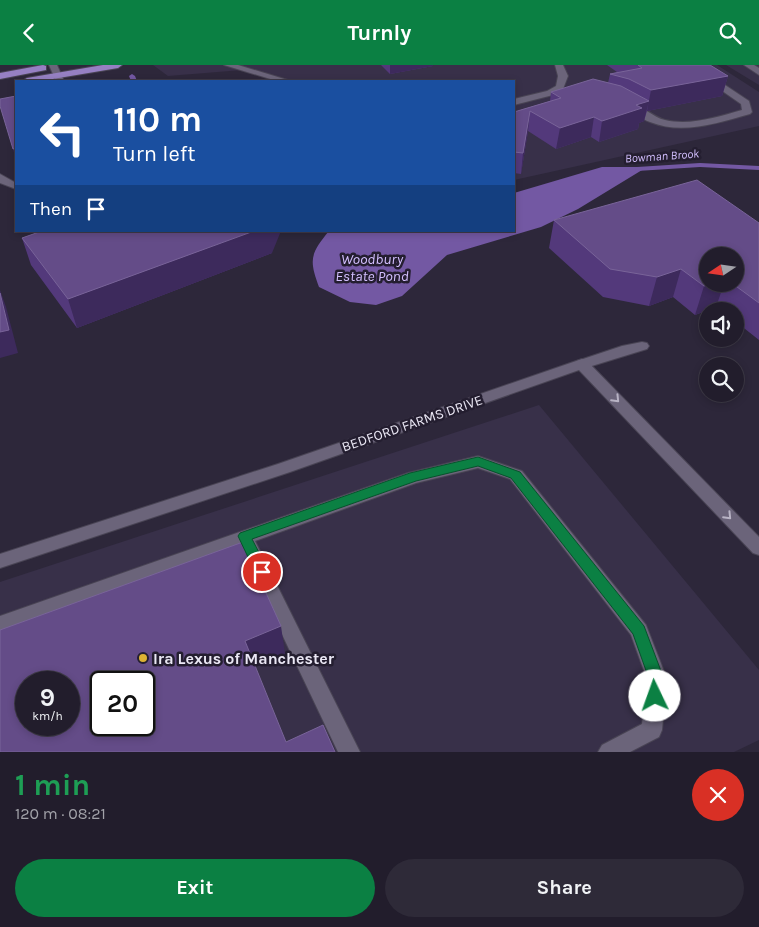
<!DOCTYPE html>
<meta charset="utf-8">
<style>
body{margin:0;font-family:Karla,sans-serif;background:#2e2a38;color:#f1f3f6;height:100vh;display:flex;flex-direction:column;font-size:19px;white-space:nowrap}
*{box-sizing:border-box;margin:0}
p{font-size:16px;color:#a2a2a9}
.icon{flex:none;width:28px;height:28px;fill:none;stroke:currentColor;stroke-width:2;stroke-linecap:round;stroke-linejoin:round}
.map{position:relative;height:687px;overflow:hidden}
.details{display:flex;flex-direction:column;background:#221d2c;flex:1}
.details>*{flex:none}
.banner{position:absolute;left:15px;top:15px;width:500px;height:152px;border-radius:0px;box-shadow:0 2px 8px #0003,0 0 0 1px #3f3b48;background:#1a4fa0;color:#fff;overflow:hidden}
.needle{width:32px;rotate:257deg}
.controls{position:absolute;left:699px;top:182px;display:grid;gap:10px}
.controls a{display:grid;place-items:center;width:45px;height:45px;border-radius:50%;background:#221d2c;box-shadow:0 2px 8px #0003,0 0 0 1px #3f3b48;font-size:25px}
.speed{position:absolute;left:15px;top:606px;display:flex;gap:10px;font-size:25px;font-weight:700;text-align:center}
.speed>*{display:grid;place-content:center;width:65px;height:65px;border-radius:50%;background:#221d2c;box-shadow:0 2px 8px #0003,0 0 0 1px #3f3b48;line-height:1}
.speed small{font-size:12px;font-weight:400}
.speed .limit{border:2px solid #111;border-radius:8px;background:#fff;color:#111}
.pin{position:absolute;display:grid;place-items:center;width:42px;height:42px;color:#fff;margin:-21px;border:2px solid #fff;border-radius:50%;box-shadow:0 1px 5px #0007}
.me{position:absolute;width:55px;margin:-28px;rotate:357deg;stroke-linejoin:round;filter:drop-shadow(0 0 4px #0008)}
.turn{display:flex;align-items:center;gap:18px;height:105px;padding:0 15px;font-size:22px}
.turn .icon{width:65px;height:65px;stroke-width:2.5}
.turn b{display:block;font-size:35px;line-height:42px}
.then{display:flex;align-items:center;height:48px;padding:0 15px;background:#0003;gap:10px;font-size:19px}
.round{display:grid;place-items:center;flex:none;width:52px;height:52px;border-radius:26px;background:#2e2a38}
.headline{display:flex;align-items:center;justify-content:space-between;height:85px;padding:0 15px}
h1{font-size:30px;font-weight:700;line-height:38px;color:#1e9e55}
.primary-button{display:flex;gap:10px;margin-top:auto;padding:10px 15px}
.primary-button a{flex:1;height:58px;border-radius:30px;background:#0b8043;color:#fff;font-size:20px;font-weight:700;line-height:58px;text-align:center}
.primary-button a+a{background:#2e2a38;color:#f1f3f6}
header{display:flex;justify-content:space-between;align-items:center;height:65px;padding:0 15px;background:#0b8043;color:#fff;font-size:22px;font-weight:700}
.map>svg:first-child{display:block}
.built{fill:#383049;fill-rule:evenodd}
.water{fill:#7358a3}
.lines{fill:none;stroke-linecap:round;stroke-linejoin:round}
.stream{fill:#7358a3;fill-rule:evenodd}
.lane-casing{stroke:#494454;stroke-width:2}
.street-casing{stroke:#494454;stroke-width:2}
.primary-casing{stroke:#494454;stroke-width:2}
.lane{fill:#6b647a;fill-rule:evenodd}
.street{fill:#6b647a;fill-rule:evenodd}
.primary{fill:#9680c3;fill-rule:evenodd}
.wall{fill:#53397b;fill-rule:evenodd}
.shaded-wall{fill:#3d2a5c}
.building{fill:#644c88;stroke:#796499;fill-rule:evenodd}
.oneway{stroke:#b8b3c4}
.route{fill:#0b8043;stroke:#07532c}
.poi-dot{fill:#ddb233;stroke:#241e30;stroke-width:2}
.labels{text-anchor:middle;stroke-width:5;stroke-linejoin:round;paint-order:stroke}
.far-water-label{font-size:12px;font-style:italic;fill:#d3bffe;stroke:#241e30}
.street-label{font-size:14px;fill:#ebe8f5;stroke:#241e30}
.water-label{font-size:15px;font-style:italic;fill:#d3bffe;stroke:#241e30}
.near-poi-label{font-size:16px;font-weight:bold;fill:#ebe8f5;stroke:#241e30;text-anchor:start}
</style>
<header><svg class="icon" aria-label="back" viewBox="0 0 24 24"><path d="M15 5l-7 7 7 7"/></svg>Turnly<svg class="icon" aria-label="search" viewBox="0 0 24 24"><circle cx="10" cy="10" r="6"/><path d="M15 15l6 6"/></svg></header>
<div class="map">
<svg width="759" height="687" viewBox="0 0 759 687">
<rect width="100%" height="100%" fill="#2d273a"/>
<path class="built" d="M 153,0 L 717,0 L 759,27 L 759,61 L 514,115 L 514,16 L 286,16 L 242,5 L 168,11 Z
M 726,0 L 759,0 L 759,20 Z
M 539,340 L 759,605 L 759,675 L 734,687 L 0,687 L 0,517 ZM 26,618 L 69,618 L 69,660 L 26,660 ZM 101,618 L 144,618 L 144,660 L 101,660 Z"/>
<path class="water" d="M 602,102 L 647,102 L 578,144 L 541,162 L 447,190 L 402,231 L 376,240 L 350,237 L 319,222 C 309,195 310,189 329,166 L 514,166 L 514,128 Z"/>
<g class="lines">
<path class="stream" d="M 132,9 L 135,11 L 137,16 L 131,16 L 129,11 Z
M 700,98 L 759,101 L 759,105 L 700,102 L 637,106 L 634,104 L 637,102 Z"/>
<g class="lane-casing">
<path id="lane" d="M 49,0 L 57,0 L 64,16 L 56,16 Z
M 224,0 L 238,0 L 291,16 L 277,16 Z
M 555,0 L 563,0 L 568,11 L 563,24 L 553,30 L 514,40 L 514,34 L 547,26 L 556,21 L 558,11 Z
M 685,0 L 695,0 L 749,36 L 752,47 L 750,49 C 718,58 682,70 650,57 C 641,54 634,47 626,43 L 626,39 C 638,36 652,52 665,55 C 690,61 717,52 742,45 L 741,39 Z
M 744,0 L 754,0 L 759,3 L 759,10 Z
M 0,109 L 16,118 L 16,124 L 0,118 Z
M 642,277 L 647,278 L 649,281 L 647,284 L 582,304 L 577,302 L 575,299 L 577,296 L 622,281 Z
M 478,391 L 522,406 L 646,560 L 667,614 L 662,665 L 659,672 L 630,687 L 598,687 L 602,680 L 642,659 L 647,614 L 631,570 L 510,414 L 478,403 L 416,418 L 255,476 L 360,687 L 338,687 L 240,481 L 0,567 L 0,551 L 408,408 Z"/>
</g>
<g class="street-casing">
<path id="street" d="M 582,294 L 587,296 L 759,472 L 759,490 L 753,488 L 579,305 L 290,407 L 0,503 L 0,489 L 278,399 Z"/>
</g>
<g class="primary-casing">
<path id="primary" d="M 43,0 L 46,1 L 46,5 L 0,14 L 0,8 Z
M 103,0 L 122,0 L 118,3 L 41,16 L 22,16 L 27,13 Z"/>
</g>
<use href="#lane" class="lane"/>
<use href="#street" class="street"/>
<use href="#primary" class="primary"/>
</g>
<path class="wall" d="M 381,0 L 433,0 L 433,1 L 390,9 Z
M 607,0 L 710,0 L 728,11 L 722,31 L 647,46 L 644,56 L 639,58 L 638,64 L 599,77 L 591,72 L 556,84 L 528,66 L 521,109 L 514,108 L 514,47 L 550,36 L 551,27 L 608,18 L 610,9 L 617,7 Z
M 554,155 L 759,158 L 759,275 L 735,256 L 735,246 L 722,246 L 716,242 L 695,250 L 673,232 L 649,241 L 603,232 L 549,183 ZM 735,191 L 735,219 L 708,219 Z
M 22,173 L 272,188 L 77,263 L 31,200 Z"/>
<path class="shaded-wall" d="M 390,0 L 433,0 L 433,1 L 390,9 Z
M 728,11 L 722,31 L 647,46 L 651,25 Z
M 649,36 L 644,56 L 639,58 L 638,64 L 599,77 L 602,56 L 636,40 Z
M 530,46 L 528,66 L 521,109 L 523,88 Z
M 594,52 L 591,72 L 556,84 L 560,63 Z
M 16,83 L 16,95 L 13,84 Z
M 254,166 L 281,166 L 272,188 L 77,263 L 68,234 Z
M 681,204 L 673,232 L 649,241 L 657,212 Z
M 711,219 L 724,219 L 716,242 L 695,250 L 704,221 Z
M 0,225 L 6,242 L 18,288 L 0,293 Z
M 281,561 L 285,589 L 250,603 L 245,576 Z"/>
<path class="building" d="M 638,0 L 710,0 L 728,11 L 651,25 L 629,14 L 610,9 L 642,3 Z
M 593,14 L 621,21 L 649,36 L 636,40 L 642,43 L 602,56 L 594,52 L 560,63 L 530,46 L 523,88 L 514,87 L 514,47 L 561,33 L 551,27 Z
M 16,31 L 16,83 L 13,84 L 0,41 L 0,34 Z
M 697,115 L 759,158 L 759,238 L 733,219 L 735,219 L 735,191 L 708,191 L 708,219 L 711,219 L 704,221 L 681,204 L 657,212 L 610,204 L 554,155 Z
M 42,166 L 254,166 L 68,234 L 22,173 Z
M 0,228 L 9,265 L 0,267 Z
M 243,477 L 281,561 L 245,576 L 286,677 L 323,660 L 335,687 L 0,687 L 0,565 ZM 26,618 L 69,618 L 69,660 L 26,660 ZM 101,618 L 144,618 L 144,660 L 101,660 Z"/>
<defs><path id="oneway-chevron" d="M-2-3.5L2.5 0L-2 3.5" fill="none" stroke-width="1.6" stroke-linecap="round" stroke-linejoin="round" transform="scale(1.25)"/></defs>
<g class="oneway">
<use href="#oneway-chevron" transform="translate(616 334) rotate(46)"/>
<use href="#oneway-chevron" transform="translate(728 451) rotate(46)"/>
</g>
<path class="route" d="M 478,392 L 520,407 L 644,561 L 664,614 L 660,636 L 655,638 L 649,636 L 647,631 L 649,614 L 633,569 L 511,413 L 478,401 L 416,416 L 252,474 L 269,507 L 267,511 L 262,513 L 257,511 L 238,471 L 240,468 L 410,408 Z"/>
<circle class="poi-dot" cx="143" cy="593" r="5"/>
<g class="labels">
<g class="far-water-label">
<text transform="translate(662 91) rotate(-4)" y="4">Bowman Brook</text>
</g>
<g class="street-label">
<text transform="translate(412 358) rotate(-19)" y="5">BEDFORD FARMS DRIVE</text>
</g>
<g class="water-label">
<text x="372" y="199">Woodbury<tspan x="372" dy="17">Estate Pond</tspan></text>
</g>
<g class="near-poi-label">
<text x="153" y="599">Ira Lexus of Manchester</text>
</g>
</g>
</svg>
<div class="controls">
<a><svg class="needle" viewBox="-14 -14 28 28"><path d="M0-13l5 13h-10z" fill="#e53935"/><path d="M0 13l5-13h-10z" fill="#a2a2a9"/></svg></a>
<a><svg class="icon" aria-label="sound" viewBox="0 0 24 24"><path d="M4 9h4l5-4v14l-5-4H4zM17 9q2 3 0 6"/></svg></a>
<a><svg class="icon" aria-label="search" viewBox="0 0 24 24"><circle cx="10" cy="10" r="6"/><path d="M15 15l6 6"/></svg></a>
</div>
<div class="speed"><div>9<small>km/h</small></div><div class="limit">20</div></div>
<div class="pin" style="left:262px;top:507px;background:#d93025"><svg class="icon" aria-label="arrive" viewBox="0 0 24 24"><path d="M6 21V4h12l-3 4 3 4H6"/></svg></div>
<svg class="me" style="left:655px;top:631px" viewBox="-20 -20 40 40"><circle r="19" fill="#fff"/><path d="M0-13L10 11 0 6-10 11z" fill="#0b8043"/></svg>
<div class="banner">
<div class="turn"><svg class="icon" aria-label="left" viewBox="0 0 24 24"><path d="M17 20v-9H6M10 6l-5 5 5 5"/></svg><div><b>110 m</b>Turn left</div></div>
<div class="then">Then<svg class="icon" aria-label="arrive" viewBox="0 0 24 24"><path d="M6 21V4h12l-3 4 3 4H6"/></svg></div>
</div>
</div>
<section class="details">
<div class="headline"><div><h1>1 min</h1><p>120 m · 08:21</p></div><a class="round" style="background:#d93025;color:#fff"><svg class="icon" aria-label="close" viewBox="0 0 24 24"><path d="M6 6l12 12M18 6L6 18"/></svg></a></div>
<div class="primary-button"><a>Exit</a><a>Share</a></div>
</section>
